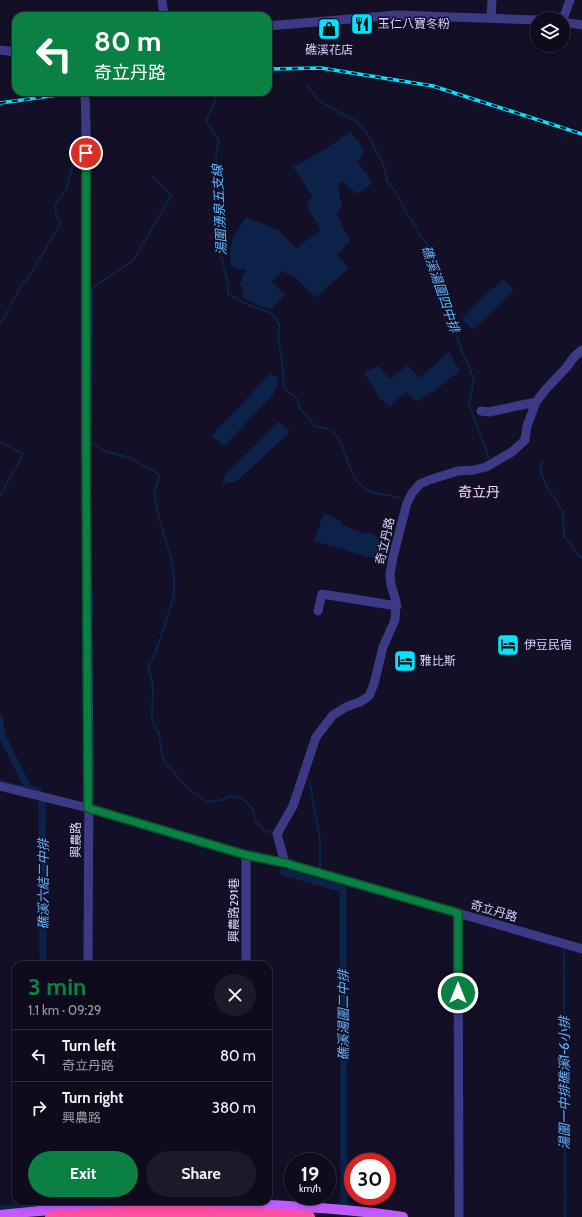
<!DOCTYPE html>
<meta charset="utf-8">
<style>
body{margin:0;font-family:Cabin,"Noto Sans TC",sans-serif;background:#1c1929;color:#f1f3f6;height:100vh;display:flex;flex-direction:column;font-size:15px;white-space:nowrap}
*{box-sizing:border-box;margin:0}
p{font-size:13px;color:#9b9ba3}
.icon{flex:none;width:22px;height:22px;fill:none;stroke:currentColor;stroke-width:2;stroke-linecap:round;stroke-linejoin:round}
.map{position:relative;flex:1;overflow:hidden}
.sheet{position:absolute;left:12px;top:961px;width:260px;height:244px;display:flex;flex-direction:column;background:#0e0b1c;border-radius:12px;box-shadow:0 2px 6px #0003,0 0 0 1px #2e2b3b}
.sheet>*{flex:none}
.top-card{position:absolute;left:12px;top:12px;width:260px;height:84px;border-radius:12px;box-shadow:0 2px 6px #0003,0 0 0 1px #2e2b3b;background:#0b8043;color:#fff;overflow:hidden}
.fabs{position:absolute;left:530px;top:12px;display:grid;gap:8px}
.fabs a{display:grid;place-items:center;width:40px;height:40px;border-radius:50%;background:#0e0b1c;box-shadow:0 2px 6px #0003,0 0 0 1px #2e2b3b;font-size:20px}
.speed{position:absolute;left:284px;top:1153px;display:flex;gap:8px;font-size:20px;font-weight:700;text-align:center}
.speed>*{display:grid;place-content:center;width:52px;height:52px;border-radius:50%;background:#0e0b1c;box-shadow:0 2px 6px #0003,0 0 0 1px #2e2b3b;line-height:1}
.speed small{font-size:10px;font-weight:400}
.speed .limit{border:6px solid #d22;background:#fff;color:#111}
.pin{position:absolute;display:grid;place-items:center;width:34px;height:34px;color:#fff;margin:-17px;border:2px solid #fff;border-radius:50%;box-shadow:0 1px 4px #0007}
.me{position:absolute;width:44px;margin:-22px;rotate:0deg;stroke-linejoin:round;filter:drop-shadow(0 0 3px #0008)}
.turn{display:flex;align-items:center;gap:14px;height:84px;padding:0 16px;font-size:18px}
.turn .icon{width:52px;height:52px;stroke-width:2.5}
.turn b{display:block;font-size:28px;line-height:34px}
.round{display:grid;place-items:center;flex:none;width:42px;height:42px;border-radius:21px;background:#1c1929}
.summary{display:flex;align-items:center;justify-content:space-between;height:68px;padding:0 16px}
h1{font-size:24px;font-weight:800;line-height:30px;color:#0b8043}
.cta{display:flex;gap:8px;margin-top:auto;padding:8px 16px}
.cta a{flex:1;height:46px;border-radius:24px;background:#0b8043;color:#fff;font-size:16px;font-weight:800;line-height:46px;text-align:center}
.cta a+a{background:#1c1929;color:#f1f3f6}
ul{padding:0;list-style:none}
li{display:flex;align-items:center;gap:12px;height:52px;padding:0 16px;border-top:1px solid #2e2b3b}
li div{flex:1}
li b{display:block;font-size:15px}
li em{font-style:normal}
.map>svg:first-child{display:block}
.water{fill:#0c2248}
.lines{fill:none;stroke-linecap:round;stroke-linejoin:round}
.stream{stroke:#0c2248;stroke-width:2}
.canal{stroke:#0c2248;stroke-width:7}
.minor{stroke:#3d3a85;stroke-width:9}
.major{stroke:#c25bff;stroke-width:10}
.rail-casing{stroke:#00e5ff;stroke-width:3.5}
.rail{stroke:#130f26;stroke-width:2;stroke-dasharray:6;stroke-linecap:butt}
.highway-bridge{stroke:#ff4fa3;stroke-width:12}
.route-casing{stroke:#07532c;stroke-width:10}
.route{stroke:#0b8043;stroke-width:7}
.labels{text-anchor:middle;stroke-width:3;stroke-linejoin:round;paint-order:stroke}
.poi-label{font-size:12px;fill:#d9d4ff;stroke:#130f26;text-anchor:start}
.street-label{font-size:12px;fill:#d9d4ff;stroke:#130f26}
.water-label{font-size:13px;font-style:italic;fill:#62b6ff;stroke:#130f26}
.quarter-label{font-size:14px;fill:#ffd6f0;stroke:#130f26}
</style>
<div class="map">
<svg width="582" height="1217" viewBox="0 0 582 1217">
<rect width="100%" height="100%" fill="#130f26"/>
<path class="water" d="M 350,131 L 365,150 L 358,162 L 373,183 L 357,194 L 343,182 L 339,184 L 340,199 L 343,206 L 336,213 L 350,241 L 337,254 L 349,268 L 315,298 L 298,280 L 282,271 L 272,282 L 285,294 L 272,309 L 259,306 L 242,297 L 244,289 L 239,285 L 246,269 L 240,270 L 233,268 C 224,247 235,235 246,217 L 279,230 L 296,248 L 321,230 L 306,205 L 312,196 L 293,167 L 328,148 Z
M 504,279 L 514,290 L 473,330 L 462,319 L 492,288 L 493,289 Z
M 449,352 L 460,371 L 433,392 L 416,402 L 406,391 L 390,407 L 380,399 L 364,373 L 378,366 L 390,379 L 408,365 L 419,378 Z
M 271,373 L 278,379 L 277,388 L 272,396 L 224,446 L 211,436 Z
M 278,422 L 290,431 L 289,433 L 238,480 L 235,482 L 222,484 L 226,473 Z
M 324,513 L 341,521 L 341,524 L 364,534 L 365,532 L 377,536 L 378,541 L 386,544 L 382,561 L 314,541 Z"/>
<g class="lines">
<path class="stream" d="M 307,85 L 318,100 L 338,112 L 356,121 L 367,133 L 384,166 L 387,181 L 397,194 L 407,214 L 417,228 L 419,234 L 429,247 L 433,259 L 440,291 L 450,314 L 461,349 L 474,379 L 469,405 L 489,458
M 217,92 L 213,108 L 207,119 L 207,123 L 219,140 L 216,155 L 220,204 L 220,250 L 228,285 L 228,294 L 251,306 L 271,313 L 277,320 L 280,327 L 278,337 L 282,360 L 284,388 L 297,399 L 300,409 L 309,418 L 314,426 L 332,430 C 334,433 337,436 339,440 C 349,457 348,478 367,490 C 377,495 389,494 400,498
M 153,177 L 171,196 L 133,261 L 92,288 L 91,443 L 105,451 L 130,458 L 160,475 L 154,493 L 159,518 L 170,554 L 174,574 L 174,596 L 156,651 L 148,666 L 153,686 L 152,720 L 159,734 L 162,755 L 166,764 L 189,789 L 207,802 L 222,800 L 231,796 L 242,798 L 253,809 L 255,821 L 265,831 L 274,833
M 0,325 L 23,282 L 27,280 L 61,223 L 56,214 L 55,204 L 66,190 L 73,164
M 0,442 L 5,444 L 23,454 L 0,496
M 543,461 L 540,470 L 547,487 L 563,511 L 564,536 L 579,556 L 582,558
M 91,484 L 91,443
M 92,613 L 92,593
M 0,781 L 28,788
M 310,784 L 320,839 L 320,870
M 250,850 L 262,854
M 564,949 L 565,1217"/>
<path class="canal" d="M 0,719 L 1,733 L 28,788 L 38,792
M 42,802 L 43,965
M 283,872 L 343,889 L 344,1204
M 44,1201 L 44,1206
M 0,1209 L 31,1206"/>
<path class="minor" d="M 162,0 L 164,16
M 491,17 L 492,0
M 563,19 L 570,0
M 563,22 L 582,25
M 268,26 L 397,15 L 537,20
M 0,50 L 16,52
M 85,92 L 86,126 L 86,430 L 89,767 L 88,965
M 481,411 L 489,412 L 536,402
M 318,611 L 322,594 L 397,606
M 0,786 L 88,808 L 246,855 L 285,863 L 582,949
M 285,863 L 277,834 L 293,806 L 316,737 L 333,715 L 346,707 L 360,702 L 369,696 L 374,684 L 383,647 L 395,620 L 396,601 L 391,585 L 390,574 L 393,557 L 407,503 L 412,493 L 420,484 L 429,480 L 458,471 L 474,470 L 486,467 L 512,452 L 525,440 L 527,426 L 536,402 L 546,389 L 566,368 L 574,357 L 582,350
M 458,913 L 459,1217
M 246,965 L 246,855"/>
<path class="major" d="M 0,1215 C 95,1204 192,1200 288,1206 C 326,1208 364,1211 403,1217"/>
<g class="rail-casing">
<path id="rail" d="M 268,69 L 321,68 L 433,86 L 582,134
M 0,103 L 80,92"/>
</g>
<use href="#rail" class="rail"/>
<path class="highway-bridge" d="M 51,1217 C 137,1209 223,1211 309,1217"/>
</g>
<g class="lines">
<g class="route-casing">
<path id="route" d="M 86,153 L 86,445 L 88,808 L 246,855 L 285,863 L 458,913 L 458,993"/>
</g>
<use href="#route" class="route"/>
</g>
<defs>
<g id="restaurant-square" transform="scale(1.15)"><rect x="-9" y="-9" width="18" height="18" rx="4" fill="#00e5ff" stroke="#130f26"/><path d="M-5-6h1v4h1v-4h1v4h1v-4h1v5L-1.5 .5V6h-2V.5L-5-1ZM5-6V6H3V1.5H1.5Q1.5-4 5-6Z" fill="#111"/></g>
<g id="shop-square" transform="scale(1.15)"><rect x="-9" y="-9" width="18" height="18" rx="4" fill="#00e5ff" stroke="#130f26"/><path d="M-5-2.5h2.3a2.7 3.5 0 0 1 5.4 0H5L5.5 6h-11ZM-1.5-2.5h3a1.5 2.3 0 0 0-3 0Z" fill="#111"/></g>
<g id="hotel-square" transform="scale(1.15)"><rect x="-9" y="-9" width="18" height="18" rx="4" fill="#00e5ff" stroke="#130f26"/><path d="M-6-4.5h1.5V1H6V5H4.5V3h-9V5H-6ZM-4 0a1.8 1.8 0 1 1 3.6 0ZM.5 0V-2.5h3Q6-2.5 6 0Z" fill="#111"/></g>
</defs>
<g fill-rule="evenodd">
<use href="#restaurant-square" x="362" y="24"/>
<use href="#shop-square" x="329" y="29"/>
<use href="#hotel-square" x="508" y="645"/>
<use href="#hotel-square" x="405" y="661"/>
</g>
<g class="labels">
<g class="poi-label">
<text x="378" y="28">玉仁八寶冬粉</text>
<text x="329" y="54" text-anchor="middle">礁溪花店</text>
<text x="524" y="649">伊豆民宿</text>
<text x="420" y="665">雅比斯</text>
</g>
<g class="street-label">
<text transform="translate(385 541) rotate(-77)" y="4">奇立丹路</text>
<text transform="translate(76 840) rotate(-90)" y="4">興農路</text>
<text transform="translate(234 910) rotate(-90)" y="4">興農路291巷</text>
<text transform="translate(494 911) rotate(16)" y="4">奇立丹路</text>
</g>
<g class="water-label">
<text transform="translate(219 210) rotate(-93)" y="5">湯圍湧泉五支線</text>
<text transform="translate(441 289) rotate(71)" y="5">礁溪湯圍四中排</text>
<text transform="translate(43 884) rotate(-90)" y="5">礁溪六結二中排</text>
<text transform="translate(343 1015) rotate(-90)" y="5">礁溪湯圍二中排</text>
<text transform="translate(564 1083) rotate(-90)" y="5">湯圍一中排礁溪1-6小排</text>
</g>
<g class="quarter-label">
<text x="479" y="497">奇立丹</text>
</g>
</g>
</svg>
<div class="fabs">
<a><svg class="icon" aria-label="layers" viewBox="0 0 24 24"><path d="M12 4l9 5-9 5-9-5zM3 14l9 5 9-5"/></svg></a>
</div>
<div class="speed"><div>19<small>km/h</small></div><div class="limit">30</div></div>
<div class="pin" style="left:86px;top:153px;background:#d93025"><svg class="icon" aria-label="arrive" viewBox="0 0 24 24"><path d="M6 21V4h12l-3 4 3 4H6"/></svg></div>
<svg class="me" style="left:458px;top:993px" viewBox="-20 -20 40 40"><circle r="17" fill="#0b8043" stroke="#fff" stroke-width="3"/><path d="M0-11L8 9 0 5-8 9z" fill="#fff"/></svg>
<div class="top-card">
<div class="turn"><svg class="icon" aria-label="left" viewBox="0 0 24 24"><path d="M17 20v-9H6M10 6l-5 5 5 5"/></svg><div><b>80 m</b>奇立丹路</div></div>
</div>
<section class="sheet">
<div class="summary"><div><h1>3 min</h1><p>1.1 km · 09:29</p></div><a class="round"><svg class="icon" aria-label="close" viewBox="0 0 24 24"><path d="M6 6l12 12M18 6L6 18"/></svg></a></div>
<ul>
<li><svg class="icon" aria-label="left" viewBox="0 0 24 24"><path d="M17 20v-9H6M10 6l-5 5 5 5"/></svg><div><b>Turn left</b><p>奇立丹路</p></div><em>80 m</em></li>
<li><svg class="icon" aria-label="right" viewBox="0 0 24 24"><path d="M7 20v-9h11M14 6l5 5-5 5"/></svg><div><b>Turn right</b><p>興農路</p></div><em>380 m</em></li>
</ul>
<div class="cta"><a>Exit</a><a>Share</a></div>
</section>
</div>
